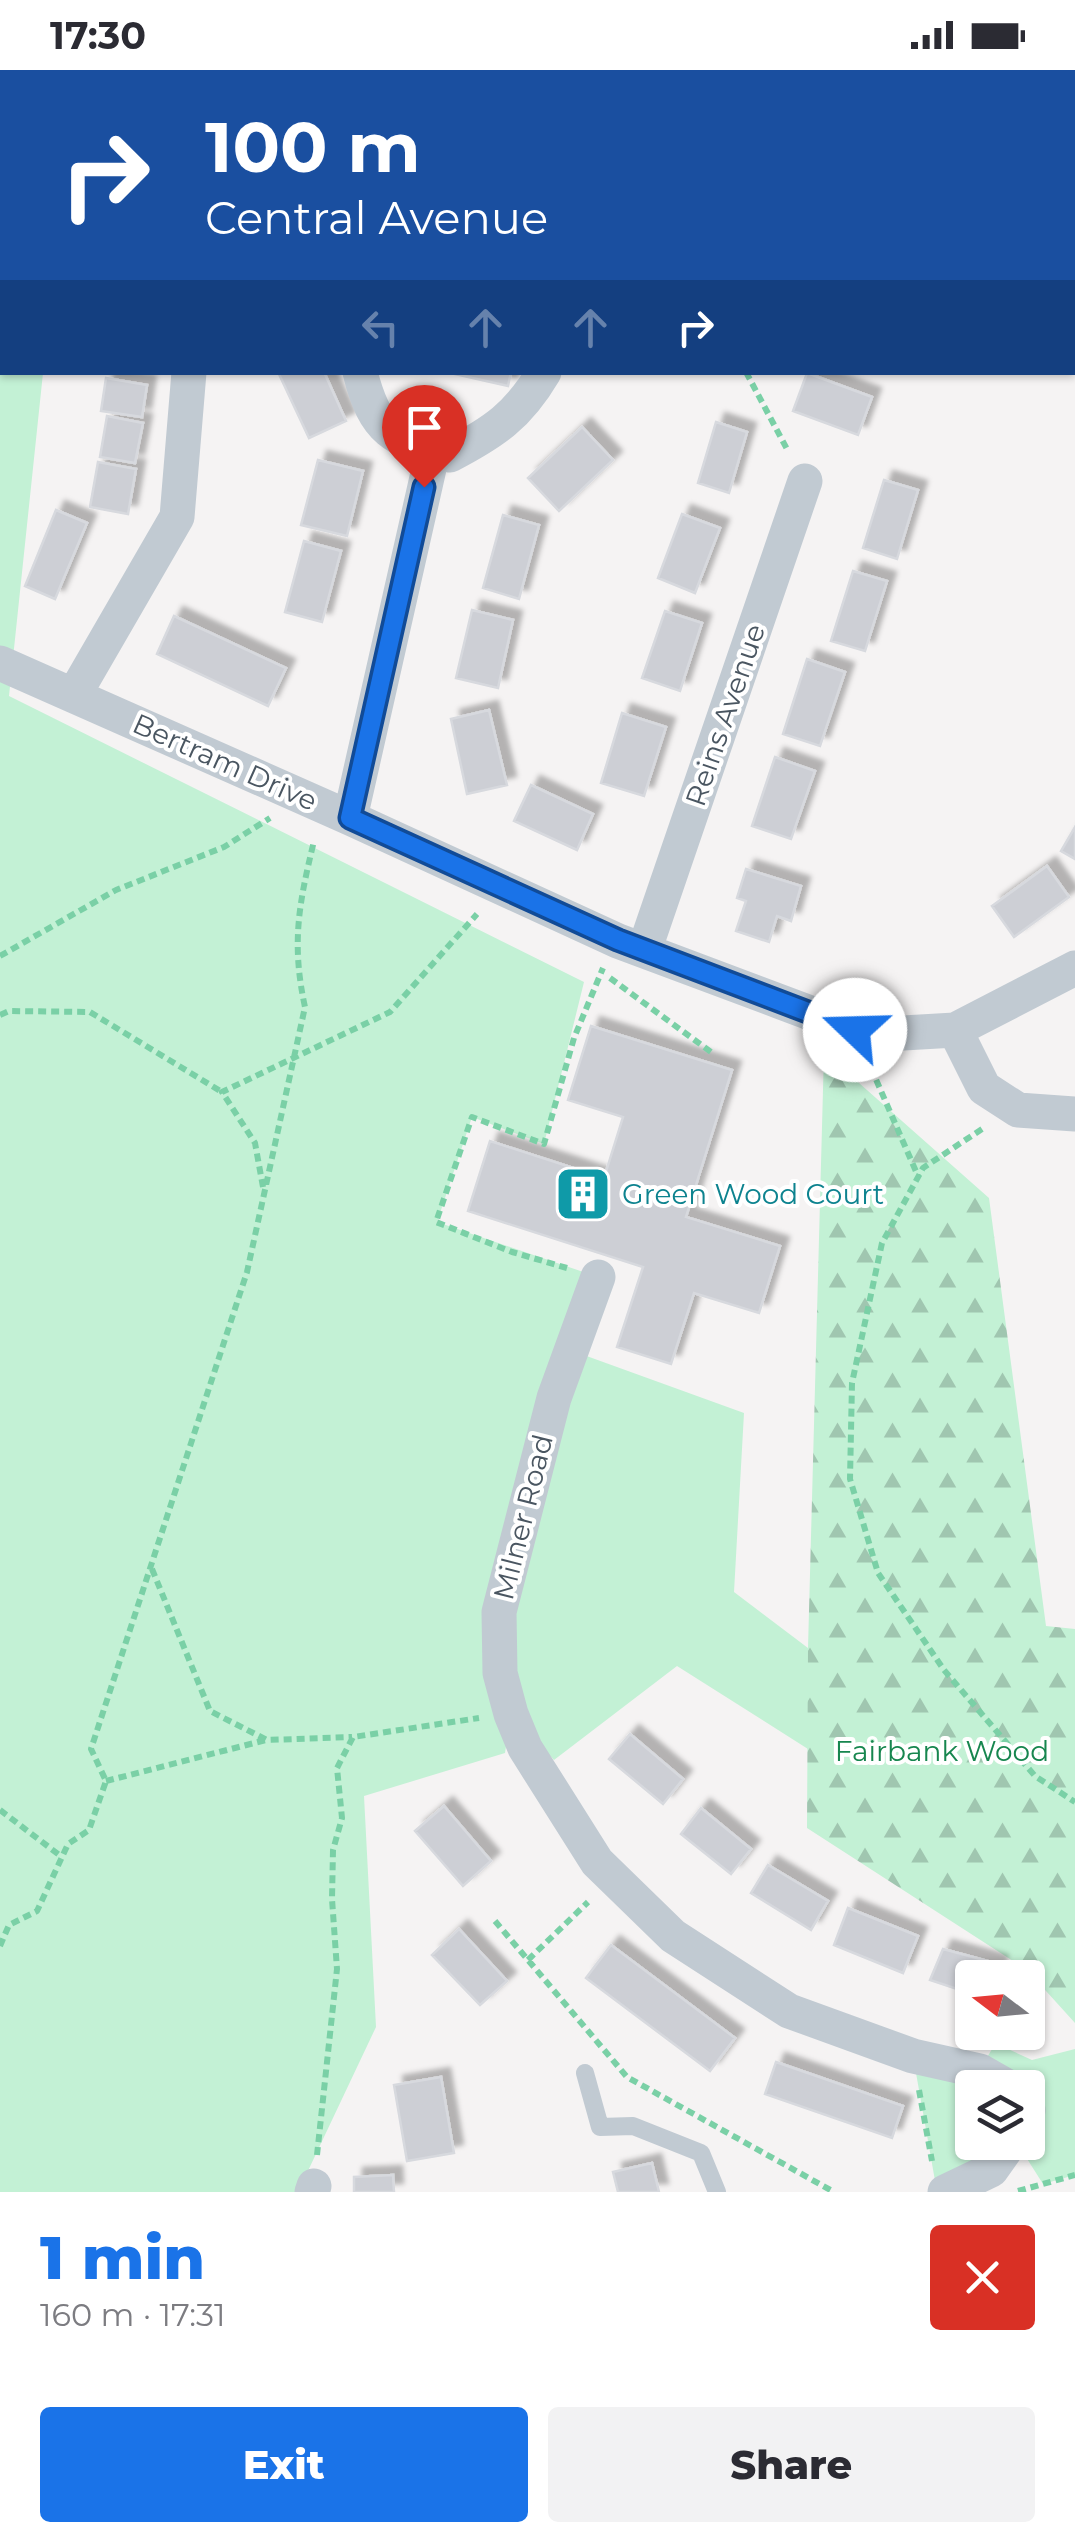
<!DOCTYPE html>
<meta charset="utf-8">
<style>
body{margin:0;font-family:Montserrat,sans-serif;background:#f2f2f3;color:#2b2b33;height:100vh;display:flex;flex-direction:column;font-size:38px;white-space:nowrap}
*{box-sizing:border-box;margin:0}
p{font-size:32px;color:#7c7c81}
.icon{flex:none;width:55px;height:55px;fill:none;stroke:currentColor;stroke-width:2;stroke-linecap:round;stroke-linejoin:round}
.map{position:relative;height:2122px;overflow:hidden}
.sheet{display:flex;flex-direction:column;background:#fff;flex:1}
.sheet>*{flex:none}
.top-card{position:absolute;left:0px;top:0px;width:1075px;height:305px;box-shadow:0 2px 8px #0004;background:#1a4fa0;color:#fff;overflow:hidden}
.needle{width:65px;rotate:286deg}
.fabs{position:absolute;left:955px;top:1890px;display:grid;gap:20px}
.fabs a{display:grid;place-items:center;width:90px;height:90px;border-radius:10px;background:#fff;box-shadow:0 2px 8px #0004;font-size:50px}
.pin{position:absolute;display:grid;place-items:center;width:85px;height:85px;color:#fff;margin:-102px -42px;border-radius:50% 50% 50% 0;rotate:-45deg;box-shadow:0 0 10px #0007}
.pin .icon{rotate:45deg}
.me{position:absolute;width:110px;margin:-55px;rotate:291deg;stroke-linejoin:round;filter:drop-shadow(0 0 8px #0008)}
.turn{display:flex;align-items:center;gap:35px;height:210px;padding:0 40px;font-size:45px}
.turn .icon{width:130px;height:130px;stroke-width:2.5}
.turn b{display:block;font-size:70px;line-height:85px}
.lanes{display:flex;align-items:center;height:95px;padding:0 40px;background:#0003;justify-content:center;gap:50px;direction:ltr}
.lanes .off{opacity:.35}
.round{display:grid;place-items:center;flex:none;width:105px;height:105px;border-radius:10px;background:#f2f2f3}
.head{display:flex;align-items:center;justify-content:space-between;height:170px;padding:0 40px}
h1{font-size:60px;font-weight:800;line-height:75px;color:#1a73e8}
.cta{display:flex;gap:20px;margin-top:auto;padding:20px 40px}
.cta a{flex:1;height:115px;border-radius:10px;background:#1a73e8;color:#fff;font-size:40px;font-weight:800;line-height:115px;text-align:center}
.cta a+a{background:#f2f2f3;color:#2b2b33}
.status{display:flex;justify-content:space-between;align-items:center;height:70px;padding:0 50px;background:#fff;direction:ltr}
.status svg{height:28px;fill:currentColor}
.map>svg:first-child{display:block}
.green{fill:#c3f1d5}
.forest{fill:url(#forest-firs)}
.building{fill:#cdcfd5;stroke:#d7d9de;stroke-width:2.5;filter:url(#shadow)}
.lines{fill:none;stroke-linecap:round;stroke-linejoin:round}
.path{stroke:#7ad0a6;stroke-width:6;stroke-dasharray:8 5;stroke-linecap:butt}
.service{stroke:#c1cad2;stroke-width:18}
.minor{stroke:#c1cad2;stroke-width:35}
.route-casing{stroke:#114b97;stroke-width:25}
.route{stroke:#1a73e8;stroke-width:18}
.labels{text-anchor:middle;stroke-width:8;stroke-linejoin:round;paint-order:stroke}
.street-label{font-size:28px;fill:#4a5661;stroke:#fff}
.culture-label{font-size:28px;fill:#0d838f;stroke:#fff;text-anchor:start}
.park-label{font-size:28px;fill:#17864f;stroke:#fff}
</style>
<div class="status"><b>17:30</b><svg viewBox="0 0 49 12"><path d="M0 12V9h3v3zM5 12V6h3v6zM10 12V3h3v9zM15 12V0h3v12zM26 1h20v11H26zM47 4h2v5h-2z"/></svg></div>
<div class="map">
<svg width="1075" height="2122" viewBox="0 0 1075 2122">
<defs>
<pattern id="forest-firs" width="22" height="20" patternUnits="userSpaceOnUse" patternTransform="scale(2.5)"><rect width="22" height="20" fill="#c3f1d5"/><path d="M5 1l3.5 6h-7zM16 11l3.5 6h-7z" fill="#a0c6b0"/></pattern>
<filter id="shadow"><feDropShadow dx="9" dy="-9" stdDeviation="2.5" flood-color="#0004"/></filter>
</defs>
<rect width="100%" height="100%" fill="#f5f3f3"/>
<path class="green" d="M 0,0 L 75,0 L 2,2 L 2,302 L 43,303 L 9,626 L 584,912 L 544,1074 L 472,1047 L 437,1152 L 598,1207 L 570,1280 L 744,1343 L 734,1522 L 808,1578 L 808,1679 L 677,1596 L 554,1690 L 511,1645 L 505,1683 L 364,1726 L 376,1957 L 298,2122 L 0,2122 Z
M 992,1979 L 1008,1979 L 1032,1990 L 1075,1979 L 1075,2105 L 1043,2114 L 1017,2073 L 1028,2072 L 1028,2018 L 972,2018 L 972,2072 L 1011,2073 L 937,2122 L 913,1986 L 979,2001 Z"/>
<path class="forest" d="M 824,982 L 989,1128 L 1046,1556 L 1075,1559 L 1075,1953 L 1027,1900 L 807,1758 L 808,1578 Z"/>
<path class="building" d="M 246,0 L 315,0 L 317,1 L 250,2 Z
M 482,0 L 550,0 L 561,2 L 481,2 Z
M 278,302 L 324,302 L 346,351 L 309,368 Z
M 446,302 L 511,302 L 508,316 Z
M 807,303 L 872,327 L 858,365 L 793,341 Z
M 106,308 L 147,315 L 142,347 L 101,341 Z
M 107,346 L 143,353 L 135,393 L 100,387 Z
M 716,352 L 747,362 L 729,423 L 698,413 Z
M 582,357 L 613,390 L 559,441 L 528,408 Z
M 318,390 L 363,401 L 347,466 L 301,455 Z
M 98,392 L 136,399 L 128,444 L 90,437 Z
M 884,410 L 918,420 L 897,489 L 863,478 Z
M 56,440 L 87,453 L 55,529 L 25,516 Z
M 682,444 L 720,458 L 695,523 L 658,508 Z
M 503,445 L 539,455 L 519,529 L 483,518 Z
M 304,471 L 341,481 L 322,552 L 285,542 Z
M 853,501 L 887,511 L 865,581 L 831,571 Z
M 472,540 L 513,550 L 498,618 L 456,608 Z
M 665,541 L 702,553 L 680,621 L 642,608 Z
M 174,546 L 286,598 L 268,636 L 157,584 Z
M 807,589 L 845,602 L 820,676 L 783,664 Z
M 489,640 L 507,715 L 467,724 L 451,649 Z
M 622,643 L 666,657 L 644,726 L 601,713 Z
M 775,687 L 815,701 L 791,769 L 752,756 Z
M 531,715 L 593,744 L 577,780 L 514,751 Z
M 1075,757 L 1075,789 L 1061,781 Z
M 1047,796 L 1069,827 L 1014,867 L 992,836 Z
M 746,799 L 801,816 L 791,851 L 777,846 L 769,872 L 736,861 L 746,831 L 737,828 Z
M 591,956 L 732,1000 L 686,1147 L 780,1176 L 759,1243 L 694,1223 L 671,1294 L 617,1277 L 643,1197 L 468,1141 L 490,1071 L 604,1108 L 623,1047 L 568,1030 Z
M 630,1664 L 683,1709 L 663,1734 L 609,1689 Z
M 444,1736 L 491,1791 L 463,1816 L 415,1761 Z
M 701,1738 L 751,1779 L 731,1804 L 681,1764 Z
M 768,1795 L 828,1831 L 811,1860 L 751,1823 Z
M 848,1838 L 918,1866 L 903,1903 L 834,1875 Z
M 459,1859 L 507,1911 L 480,1935 L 432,1885 Z
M 611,1875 L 735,1968 L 710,2001 L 586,1908 Z
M 943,1879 L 999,1894 L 994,1908 L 972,1908 L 972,1924 L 930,1910 Z
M 776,1992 L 903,2036 L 892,2068 L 765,2024 Z
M 441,2007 L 454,2083 L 407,2091 L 394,2015 Z
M 652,2093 L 659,2122 L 618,2122 L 613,2102 Z
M 393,2105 L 394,2122 L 354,2122 L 354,2107 Z"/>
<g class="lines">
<path class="path" d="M 0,94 L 2,97
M 0,217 L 2,216
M 746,302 L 788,381
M 0,886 L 116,820 L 224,777 L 270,748
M 610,908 L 711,982
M 0,945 L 9,941 L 90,942 L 222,1022
M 871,998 L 918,1106
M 982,1059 L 923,1098 L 882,1173 L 852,1313 L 850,1409 L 878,1503 L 944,1600 L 1035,1706 L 1075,1732
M 263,1117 L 255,1073 L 222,1022 L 390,942 L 477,844
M 567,1198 L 512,1182 L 436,1152 L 472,1047 L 544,1074 L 574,968 L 603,898
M 152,1499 L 210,1641 L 267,1670 L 352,1667
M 106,1711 L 266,1670
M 0,1740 L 62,1787
M 495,1851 L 627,2007 L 834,2122
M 0,1876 L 9,1855 L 37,1841 L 68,1774 L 89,1760 L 106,1711 L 91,1679 L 247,1202 L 305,937 C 291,873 299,833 314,771
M 528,1890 L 588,1832
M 919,2020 L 932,2091
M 317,2085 L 337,1899 L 332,1829 L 333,1780 L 342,1748 L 337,1698 L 353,1667 L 479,1648
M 1018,2121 L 1075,2105"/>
<path class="service" d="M 193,2 L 197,0
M 585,2003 L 600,2057 L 633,2056 L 701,2083 L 717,2122"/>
<path class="minor" d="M 605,0 L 606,2
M 417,2 L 419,0
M 1072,146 L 1075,146
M 360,302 C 375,362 393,370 450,385 C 494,362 518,346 544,302
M 0,593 L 350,748 L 618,871 L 869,965 L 955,960 L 1075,898
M 74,625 L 177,447 L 189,302
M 350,748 L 433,381
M 645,878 L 805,411
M 955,960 L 984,1018 L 1018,1040 L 1075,1044
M 598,1207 L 554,1328 L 499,1542 L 500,1603 L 511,1644 L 525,1678 L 597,1792 L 673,1866 L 789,1941 L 913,1986 L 980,2001 L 1010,2018
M 1028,2040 L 1028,2041
M 312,2122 L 314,2116
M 945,2122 L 991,2100 L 1011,2072"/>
</g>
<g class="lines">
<g class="route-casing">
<path id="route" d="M 424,417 L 350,748 L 618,870 L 855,960"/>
</g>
<use href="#route" class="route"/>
</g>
<defs>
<g id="building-square" transform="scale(2.875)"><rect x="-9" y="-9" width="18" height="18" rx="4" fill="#0f9aa8" stroke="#fff"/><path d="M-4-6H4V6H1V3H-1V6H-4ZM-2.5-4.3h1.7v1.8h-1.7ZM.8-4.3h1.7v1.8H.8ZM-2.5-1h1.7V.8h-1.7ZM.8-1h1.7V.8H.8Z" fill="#fff"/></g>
</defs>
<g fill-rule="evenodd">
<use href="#building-square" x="583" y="1124"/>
</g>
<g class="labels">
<g class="street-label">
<text transform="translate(725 645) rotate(-71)" y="10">Reins Avenue</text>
<text transform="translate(225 692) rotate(24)" y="10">Bertram Drive</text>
<text transform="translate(523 1447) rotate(-76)" y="10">Milner Road</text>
</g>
<g class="culture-label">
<text x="622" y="1134">Green Wood Court</text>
</g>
<g class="park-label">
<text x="942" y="1691">Fairbank Wood</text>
</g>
</g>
</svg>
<div class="fabs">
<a><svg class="needle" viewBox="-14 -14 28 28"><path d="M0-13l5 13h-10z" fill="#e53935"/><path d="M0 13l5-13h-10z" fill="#7c7c81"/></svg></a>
<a><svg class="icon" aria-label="layers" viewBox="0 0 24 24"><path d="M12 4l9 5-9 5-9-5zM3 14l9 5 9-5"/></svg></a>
</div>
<div class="pin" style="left:424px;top:417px;background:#d93025"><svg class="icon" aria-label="arrive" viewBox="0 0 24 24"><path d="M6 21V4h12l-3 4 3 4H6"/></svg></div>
<svg class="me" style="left:855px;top:960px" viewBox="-20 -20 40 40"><circle r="19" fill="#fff"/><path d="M0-13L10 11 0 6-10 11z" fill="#1a73e8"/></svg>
<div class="top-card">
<div class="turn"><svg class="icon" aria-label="right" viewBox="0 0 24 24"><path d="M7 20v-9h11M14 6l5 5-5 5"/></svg><div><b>100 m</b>Central Avenue</div></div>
<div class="lanes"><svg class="icon off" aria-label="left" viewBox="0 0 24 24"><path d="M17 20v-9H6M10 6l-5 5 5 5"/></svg><svg class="icon off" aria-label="ahead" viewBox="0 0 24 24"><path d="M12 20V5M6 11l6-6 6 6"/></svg><svg class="icon off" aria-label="ahead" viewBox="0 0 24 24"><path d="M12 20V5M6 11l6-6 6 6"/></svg><svg class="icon" aria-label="right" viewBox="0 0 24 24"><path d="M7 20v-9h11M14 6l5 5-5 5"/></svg></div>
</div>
</div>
<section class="sheet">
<div class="head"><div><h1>1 min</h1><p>160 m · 17:31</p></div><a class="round" style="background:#d93025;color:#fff"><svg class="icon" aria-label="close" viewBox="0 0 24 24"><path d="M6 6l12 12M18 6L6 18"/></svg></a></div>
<div class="cta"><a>Exit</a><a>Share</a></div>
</section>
